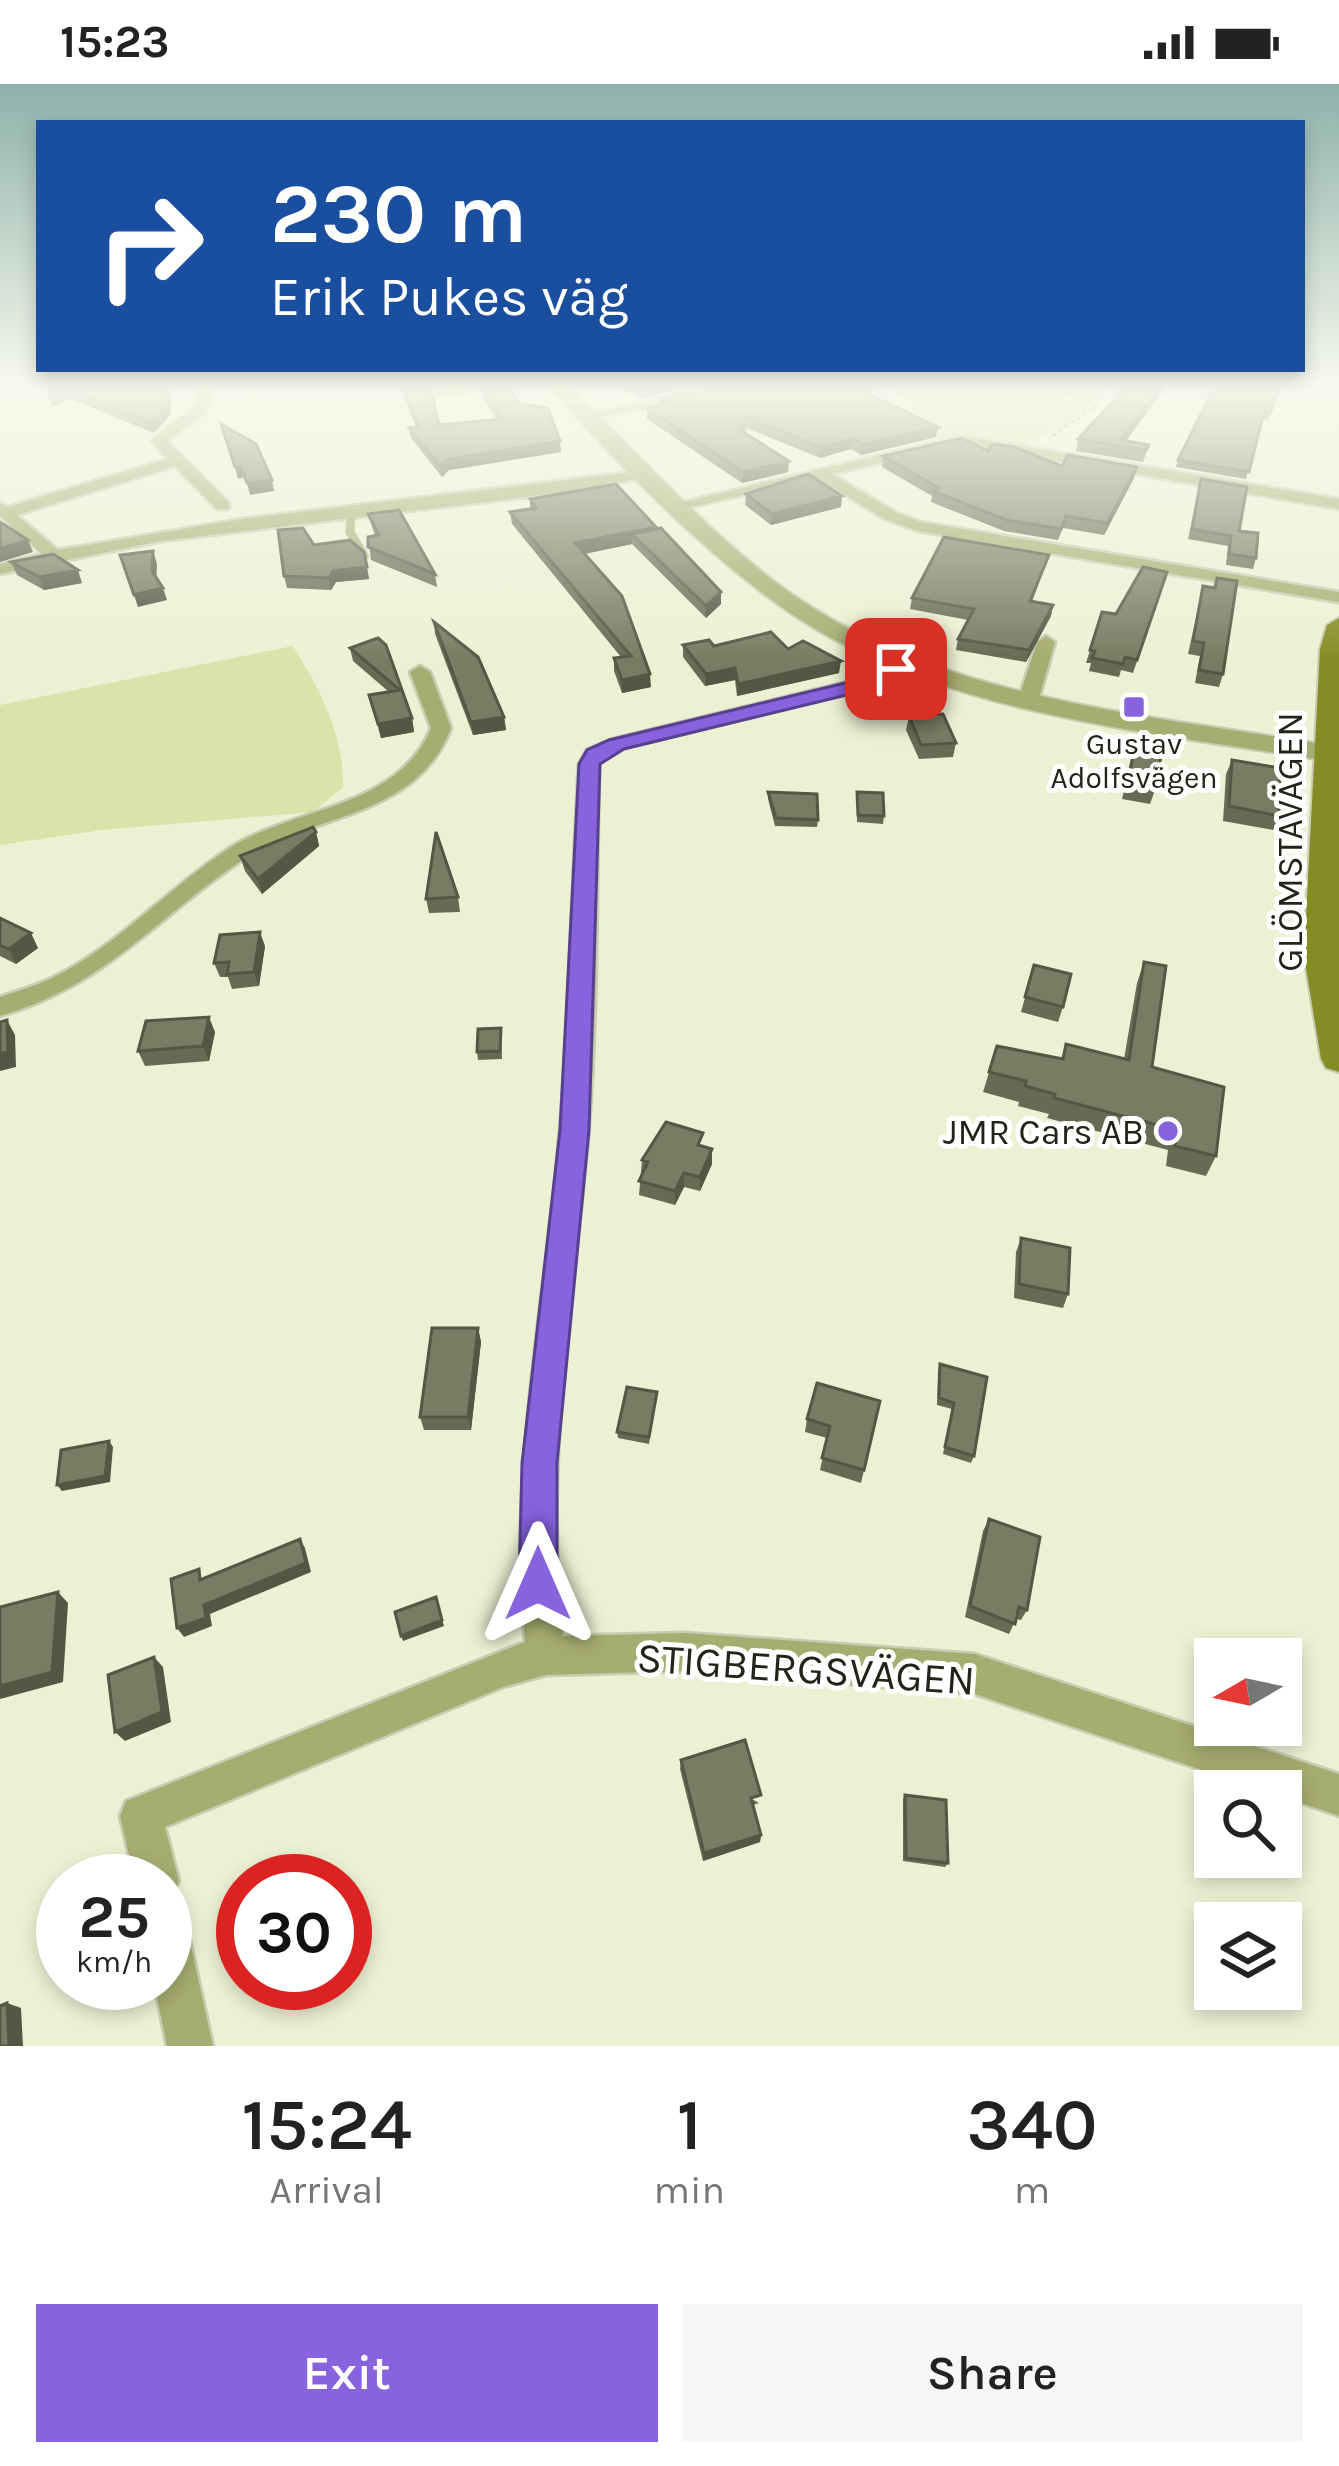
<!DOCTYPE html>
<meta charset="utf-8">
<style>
body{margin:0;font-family:Karla,sans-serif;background:#f6f6f6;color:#222;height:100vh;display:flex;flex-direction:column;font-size:45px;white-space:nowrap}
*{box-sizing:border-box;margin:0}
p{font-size:39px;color:#767676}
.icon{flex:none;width:66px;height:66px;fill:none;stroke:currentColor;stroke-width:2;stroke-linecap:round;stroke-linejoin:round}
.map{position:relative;height:1962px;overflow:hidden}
.details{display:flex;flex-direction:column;background:#fff;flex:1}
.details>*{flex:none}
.guide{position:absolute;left:36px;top:36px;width:1269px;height:252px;border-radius:0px;box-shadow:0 6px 18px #0003;background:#1a4fa0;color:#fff;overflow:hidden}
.needle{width:78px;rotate:261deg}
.buttons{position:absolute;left:1194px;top:1554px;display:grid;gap:24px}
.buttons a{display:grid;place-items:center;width:108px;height:108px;border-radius:0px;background:#fff;box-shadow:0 6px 18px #0003;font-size:60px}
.speed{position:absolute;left:36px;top:1770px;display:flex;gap:24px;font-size:60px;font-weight:700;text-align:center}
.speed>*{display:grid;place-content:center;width:156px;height:156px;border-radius:50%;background:#fff;box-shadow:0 6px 18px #0003;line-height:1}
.speed small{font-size:30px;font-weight:400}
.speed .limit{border:18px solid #d22;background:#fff;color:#111}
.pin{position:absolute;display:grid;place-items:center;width:102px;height:102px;color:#fff;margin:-51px;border-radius:24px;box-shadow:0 6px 18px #0006}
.me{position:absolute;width:132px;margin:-66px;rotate:0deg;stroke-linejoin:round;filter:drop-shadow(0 0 9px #0008)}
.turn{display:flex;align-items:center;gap:42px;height:252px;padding:0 36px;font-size:54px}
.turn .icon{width:156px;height:156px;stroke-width:2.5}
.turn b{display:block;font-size:84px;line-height:102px}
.eta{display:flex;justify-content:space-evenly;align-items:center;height:204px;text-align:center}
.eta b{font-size:72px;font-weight:600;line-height:84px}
.action{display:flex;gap:24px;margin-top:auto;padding:24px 36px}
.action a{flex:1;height:138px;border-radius:0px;background:#8763de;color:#fff;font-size:48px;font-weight:600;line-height:138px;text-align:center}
.action a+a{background:#f6f6f6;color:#222}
.status{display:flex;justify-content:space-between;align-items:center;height:84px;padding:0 60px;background:#fff;direction:ltr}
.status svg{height:33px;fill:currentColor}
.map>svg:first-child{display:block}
.green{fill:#dbe2aa}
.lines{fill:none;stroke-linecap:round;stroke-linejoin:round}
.service-casing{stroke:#c9ccb2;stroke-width:10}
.minor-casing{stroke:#c9ccb2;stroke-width:5}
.tertiary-casing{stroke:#c9ccb2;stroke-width:4}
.secondary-casing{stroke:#c9ccb2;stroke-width:4}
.path{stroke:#a8ab94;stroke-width:3;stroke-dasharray:4.5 3;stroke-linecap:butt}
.service{stroke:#a6ad70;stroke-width:8}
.minor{fill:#a6ad70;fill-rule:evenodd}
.tertiary{fill:#a6ad70;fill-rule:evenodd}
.secondary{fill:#858c24;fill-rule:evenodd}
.wall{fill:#686b54}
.shaded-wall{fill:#555745}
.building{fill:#797c62;stroke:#555745;stroke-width:3}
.route{fill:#8763de;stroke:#584090;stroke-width:3}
.poi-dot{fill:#8763de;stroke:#fff;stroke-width:4.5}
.labels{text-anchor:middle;stroke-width:10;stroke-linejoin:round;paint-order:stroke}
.far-poi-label{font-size:30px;fill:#232419;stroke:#fff}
.street-label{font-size:36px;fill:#232419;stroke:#fff}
.poi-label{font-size:36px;fill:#232419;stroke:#fff;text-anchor:end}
.near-street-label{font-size:42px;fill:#232419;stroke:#fff}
</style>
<div class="status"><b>15:23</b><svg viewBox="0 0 49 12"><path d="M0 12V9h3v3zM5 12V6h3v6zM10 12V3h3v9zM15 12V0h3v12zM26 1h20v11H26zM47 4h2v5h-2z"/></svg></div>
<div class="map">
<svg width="1339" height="1962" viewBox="0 0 1339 1962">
<rect width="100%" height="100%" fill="#edf1d4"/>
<path class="green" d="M 905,302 L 1091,302 L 1093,317 L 1062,344 L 1047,344 L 1053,347 L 1024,361 L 938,354 L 898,310 Z
M 293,562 C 320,606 344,650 343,703 L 313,728 L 102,746 L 0,761 L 0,621 Z"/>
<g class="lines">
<g class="service-casing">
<path id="service" d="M 351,425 L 350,448 L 364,472"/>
</g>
<g class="minor-casing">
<path id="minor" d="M 200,302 L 214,302 L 206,328 L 167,357 L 229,419 L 229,425 L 217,425 L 175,382 L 17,431 L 58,466 L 242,435 L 648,386 L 656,391 L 567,408 L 161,457 L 0,490 L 0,480 L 42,470 L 0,432 L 0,419 L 8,423 L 168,375 L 151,357 L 195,323 Z
M 454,302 L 494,302 L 431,313 L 424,309 Z
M 718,302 L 746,302 L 587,336 L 580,332 Z
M 961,352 L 1339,415 L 1339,425 L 961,360 L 832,390 L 897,429 L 921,438 L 1339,508 L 1339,518 L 918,447 L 885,435 L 817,394 L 679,426 L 671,421 Z
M 1046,552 L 1055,558 L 1039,614 L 1022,618 L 1019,614 L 1037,558 Z
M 898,573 L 914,577 L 886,600 L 624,664 L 602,674 L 599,680 C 596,804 598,930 588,1053 C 573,1218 543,1387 563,1552 L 685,1549 L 975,1570 L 1339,1690 L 1339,1732 L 1281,1712 L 1281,1707 L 1265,1707 L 975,1610 L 685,1587 L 546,1591 L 503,1603 L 165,1743 L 179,1797 L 172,1812 L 165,1815 L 165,1797 L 135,1797 L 120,1732 L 126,1717 L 525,1558 C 508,1387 546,1217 560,1046 C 570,925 572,802 579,680 L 587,666 L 610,656 L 872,592 Z
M 420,582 L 430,588 L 451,644 C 417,734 315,729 247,773 C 158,831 108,901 0,932 L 0,913 C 17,907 36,902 52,894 C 118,862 169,803 231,763 C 295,723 399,724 431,644 L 410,588 Z
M 165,1822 L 181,1828 L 187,1844 L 213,1962 L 167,1962 L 154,1899 L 165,1899 Z"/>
</g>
<g class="tertiary-casing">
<path id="tertiary" d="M 549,302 L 568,302 C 641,371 707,449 789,508 C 947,619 1155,631 1339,663 L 1339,679 C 1171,650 988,637 835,556 C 739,506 620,385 549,302 Z"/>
</g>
<g class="secondary-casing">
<path id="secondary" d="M 1339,534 L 1339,988 L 1326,984 L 1321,975 L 1304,872 L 1320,565 L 1327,541 Z"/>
</g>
<path class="path" d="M 1052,302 L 1096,322
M 1052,352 L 1096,322 L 1097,302"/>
<use href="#service" class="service"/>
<use href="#minor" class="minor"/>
<use href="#tertiary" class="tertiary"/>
<use href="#secondary" class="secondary"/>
</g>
<path class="wall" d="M 49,302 L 170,302 L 171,330 L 154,349 L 71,315 L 52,322 Z
M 399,302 L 437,302 L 428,305 L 439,341 L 496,335 L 483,315 L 482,305 L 519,319 L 561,368 L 449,386 L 442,393 L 411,354 L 409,344 L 416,343 Z
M 618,302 L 696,302 L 640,314 Z
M 718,302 L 885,302 L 869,310 L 936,353 L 861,371 L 851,365 L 820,374 L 747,344 L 744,349 L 788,388 L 742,399 L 647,335 L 647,324 L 660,322 L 660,314 Z
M 1118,302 L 1166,302 L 1126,357 L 1149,361 L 1143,378 L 1076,367 L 1078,355 L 1118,313 L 1116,313 Z
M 1280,302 L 1268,336 L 1263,335 L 1246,395 L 1176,383 L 1178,376 Z
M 988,367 L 1062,382 L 1134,394 L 1104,451 L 1063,444 L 1058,456 L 1004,447 L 931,418 L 932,412 L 882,383 L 883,372 Z
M 1201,395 L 1256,474 L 1253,485 L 1226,481 L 1228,462 L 1188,455 Z
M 746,410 L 841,423 L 771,441 L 745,421 Z
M 530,415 L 656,443 L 657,445 L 721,508 L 721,520 L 706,534 L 632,460 L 585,470 L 651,603 L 622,609 L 614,587 L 614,574 L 621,573 L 512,440 L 510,428 L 530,425 Z
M 368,430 L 435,490 L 437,503 L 371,476 L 368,453 L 375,452 Z
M 314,461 L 364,468 L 369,495 L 336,498 L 331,506 L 287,504 L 284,492 Z
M 1049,471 L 1032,518 L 1051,532 L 1026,578 L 956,566 L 958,555 L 968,536 L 910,525 L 912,514 Z
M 11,478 L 82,499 L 44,506 L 17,491 Z
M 1167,488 L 1133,589 L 1121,586 L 1119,593 L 1089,587 L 1091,579 L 1086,579 L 1102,528 L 1116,530 Z
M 1217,494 L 1223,590 L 1219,603 L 1195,599 L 1200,572 L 1188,570 L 1203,502 L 1213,504 Z
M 434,538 L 504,633 L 506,646 L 473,651 L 435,550 Z
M 378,554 L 412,634 L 414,648 L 381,654 L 369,611 L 389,608 L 353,577 L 350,564 Z
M 683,561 L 788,565 L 839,589 L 737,612 L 735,596 L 705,602 L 683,573 Z
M 909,632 L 956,659 L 953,673 L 919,675 L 906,646 Z
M 1134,667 L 1155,706 L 1150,720 L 1122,715 Z
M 1232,676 L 1279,732 L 1273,746 L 1223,737 L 1226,690 Z
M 768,708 L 818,736 L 817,743 L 775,742 L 768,715 Z
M 857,708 L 884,732 L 883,740 L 857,738 Z
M 316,748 L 319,762 L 262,810 L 245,787 L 240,772 Z
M 458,813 L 460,828 L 429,829 L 426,815 Z
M 0,834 L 38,864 L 16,880 L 0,872 Z
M 265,862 L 259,902 L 232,905 L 228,893 L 220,893 L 214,879 Z
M 1144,878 L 1152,983 L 1216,1072 L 1206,1092 L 1166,1082 L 1168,1066 L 1047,1034 L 1049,1030 L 1018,1022 L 1019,1018 L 983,1008 L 997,962 L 1062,975 L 1066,960 L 1124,975 L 1137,899 Z
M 1034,881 L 1063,923 L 1058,938 L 1021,928 Z
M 501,944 L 502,975 L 478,976 L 477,968 Z
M 215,948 L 209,977 L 145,982 L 138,967 Z
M 703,1062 L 712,1080 L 700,1107 L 684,1103 L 675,1121 L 639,1111 L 642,1076 Z
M 1021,1154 L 1068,1210 L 1063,1224 L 1014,1214 L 1016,1168 Z
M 478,1244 L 481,1258 L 471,1346 L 424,1346 L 420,1333 Z
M 940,1280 L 974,1372 L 971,1379 L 943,1370 L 952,1325 L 937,1321 L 938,1287 Z
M 657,1308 L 649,1360 L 618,1354 L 617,1348 Z
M 880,1317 L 861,1399 L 820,1386 L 827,1354 L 805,1348 L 807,1335 Z
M 989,1435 L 1027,1526 L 1021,1536 L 1016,1535 L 1009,1550 L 965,1533 L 983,1447 Z
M 681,1676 L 759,1719 L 753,1721 L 761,1751 L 760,1758 L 703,1777 L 680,1685 Z
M 905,1711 L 948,1779 L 945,1783 L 903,1777 L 903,1715 Z"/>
<path class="shaded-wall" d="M 168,302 L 170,302 L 171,330 L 154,349 L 151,339 Z
M 648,302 L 696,302 L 640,314 L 640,304 Z
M 864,302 L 885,302 L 857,315 L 858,305 Z
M 1161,302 L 1166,302 L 1122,362 L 1121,356 Z
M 68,305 L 71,315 L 52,322 L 49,312 Z
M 938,343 L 936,353 L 861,371 L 862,360 Z
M 853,354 L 851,365 L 820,374 L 821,363 Z
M 560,357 L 561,368 L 449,386 L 442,393 L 440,382 L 448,375 Z
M 789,377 L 788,388 L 742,399 L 743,388 Z
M 235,383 L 241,383 L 243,394 L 238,395 Z
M 1137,383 L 1134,394 L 1104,451 L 1107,439 Z
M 272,396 L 274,407 L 250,411 L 247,399 Z
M 842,412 L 841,423 L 771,441 L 772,430 Z
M 656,443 L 657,455 L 632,450 L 632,460 L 576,471 L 575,459 Z
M 28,456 L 33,468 L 0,478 L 0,465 Z
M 153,467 L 157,480 L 156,499 L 152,487 Z
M 367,483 L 369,495 L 336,498 L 331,506 L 329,494 L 333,487 Z
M 78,486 L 82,499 L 44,506 L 39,493 Z
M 163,504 L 167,516 L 138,523 L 134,511 Z
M 721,508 L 721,520 L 706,534 L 706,522 Z
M 1053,521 L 1051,532 L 1026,578 L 1029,566 Z
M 841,577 L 839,589 L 737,612 L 738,600 Z
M 735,584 L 735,596 L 705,602 L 706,590 Z
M 650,590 L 651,603 L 622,609 L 622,596 Z
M 504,633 L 506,646 L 473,651 L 471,638 Z
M 412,634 L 414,648 L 381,654 L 378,640 Z
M 316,748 L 319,762 L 262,810 L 258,795 Z
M 260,848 L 265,862 L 259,902 L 254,888 Z
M 31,849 L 38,864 L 16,880 L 9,865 Z
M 209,933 L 215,948 L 209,977 L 203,962 Z
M 7,936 L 15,951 L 16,983 L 0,987 L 0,970 Z
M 712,1065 L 712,1080 L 700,1107 L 700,1093 Z
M 684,1089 L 684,1103 L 675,1121 L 675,1107 Z
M 478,1244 L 481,1258 L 471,1346 L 468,1333 Z
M 109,1357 L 113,1363 L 110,1398 L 62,1407 L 57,1401 Z
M 300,1455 L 305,1464 L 311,1488 L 210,1530 L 212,1542 L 184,1553 L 177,1544 L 204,1521 Z
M 58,1508 L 68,1519 L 63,1598 L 0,1615 L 0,1602 Z
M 436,1513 L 444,1542 L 403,1557 L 401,1552 Z
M 154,1573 L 163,1583 L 171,1638 L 125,1657 L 115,1648 Z
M 761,1751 L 760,1758 L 703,1777 L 704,1769 Z
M 7,1919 L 21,1924 L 23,1962 L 9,1962 Z"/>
<path class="building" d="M 49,302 L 168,302 L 169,320 L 151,339 L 68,305 L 49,312 Z
M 402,302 L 425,302 L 431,307 L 439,341 L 501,335 L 482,305 L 508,302 L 519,319 L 548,324 L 560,357 L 448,375 L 440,382 L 409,344 L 419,343 Z
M 718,302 L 864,302 L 858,305 L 938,343 L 862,360 L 853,354 L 821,363 L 747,333 L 740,346 L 789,377 L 743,388 L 647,324 L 671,320 L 660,314 Z
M 1122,302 L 1161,302 L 1121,356 L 1149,361 L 1146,366 L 1078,355 L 1127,303 Z
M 1215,302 L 1280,302 L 1270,329 L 1264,328 L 1249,388 L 1178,376 Z
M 221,340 L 256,360 L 272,396 L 247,399 L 241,383 L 235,383 Z
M 962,354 L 988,367 L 992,360 L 1014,363 L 1062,382 L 1068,371 L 1137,383 L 1107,439 L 1066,432 L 1061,445 L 1006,436 L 933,407 L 939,404 L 883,372 Z
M 808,390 L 842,412 L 772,430 L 746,410 Z
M 1201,395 L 1247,403 L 1239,447 L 1258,449 L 1256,474 L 1229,470 L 1231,452 L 1192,445 Z
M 616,400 L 656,443 L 575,459 L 622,512 L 650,590 L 622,596 L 614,574 L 631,572 L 510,428 L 536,424 L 530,415 Z
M 399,426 L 435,490 L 368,463 L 368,453 L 379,451 L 368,430 Z
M 0,438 L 28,456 L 0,465 Z
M 303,444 L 314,461 L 350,456 L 364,468 L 367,483 L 333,487 L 329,494 L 284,492 L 278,446 Z
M 661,444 L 721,508 L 706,522 L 632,450 Z
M 944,453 L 1049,471 L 1030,517 L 1053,521 L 1029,566 L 958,555 L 974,525 L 912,514 Z
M 153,467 L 152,487 L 163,504 L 134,511 L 120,471 Z
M 53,470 L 78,486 L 39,493 L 11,478 Z
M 1143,483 L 1167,488 L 1137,576 L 1125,573 L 1123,580 L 1092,574 L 1095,567 L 1090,566 L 1102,528 L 1116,530 Z
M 1217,494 L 1237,497 L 1223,590 L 1199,586 L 1204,559 L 1193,557 L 1203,502 L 1215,504 Z
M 434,538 L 478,573 L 504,633 L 471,638 Z
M 771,548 L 788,565 L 803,557 L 841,577 L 738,600 L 735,584 L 706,590 L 683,561 L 709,556 L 714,562 Z
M 378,554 L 386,561 L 412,634 L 378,640 L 369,611 L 400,606 L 350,564 Z
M 943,630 L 956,659 L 921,661 L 909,632 Z
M 1134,667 L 1161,672 L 1155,706 L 1127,700 Z
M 1232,676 L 1280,684 L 1279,732 L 1229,722 Z
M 768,708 L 817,710 L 818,736 L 776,734 Z
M 857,708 L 883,709 L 884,732 L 858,731 Z
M 313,743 L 316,748 L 258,795 L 240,772 Z
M 436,748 L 458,813 L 426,815 Z
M 0,834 L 31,849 L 9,865 L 0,861 Z
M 260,848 L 254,888 L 227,890 L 229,878 L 214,879 L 220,851 Z
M 1144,878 L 1166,882 L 1152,983 L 1224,1003 L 1216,1072 L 1175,1062 L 1177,1046 L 1054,1014 L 1055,1010 L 1025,1002 L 1026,997 L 989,988 L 997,962 L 1063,975 L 1066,960 L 1129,976 Z
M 1034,881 L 1071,890 L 1063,923 L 1025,913 Z
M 209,933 L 203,962 L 138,967 L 146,937 Z
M 7,936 L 8,968 L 0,970 L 0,938 Z
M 501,944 L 500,967 L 477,968 L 478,945 Z
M 666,1038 L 703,1049 L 698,1061 L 712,1065 L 700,1093 L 684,1089 L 675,1107 L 639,1097 L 648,1078 L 642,1076 Z
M 1021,1154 L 1070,1164 L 1068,1210 L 1019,1200 Z
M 432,1244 L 478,1244 L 468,1333 L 420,1333 Z
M 940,1280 L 987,1293 L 974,1372 L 945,1363 L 954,1319 L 939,1314 Z
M 817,1299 L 880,1317 L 864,1386 L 822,1374 L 830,1342 L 807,1335 Z
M 627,1303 L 657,1308 L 649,1353 L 617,1348 Z
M 109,1357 L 105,1392 L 57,1401 L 61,1366 Z
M 989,1435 L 1040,1453 L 1027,1526 L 1019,1523 L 1015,1540 L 970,1522 Z
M 300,1455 L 306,1479 L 204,1521 L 206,1534 L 177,1544 L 171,1495 L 199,1485 L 200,1496 Z
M 58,1508 L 52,1588 L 0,1602 L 0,1523 Z
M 436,1513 L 442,1536 L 401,1552 L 395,1528 Z
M 154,1573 L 162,1628 L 115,1648 L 108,1591 Z
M 745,1656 L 761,1711 L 751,1714 L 761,1751 L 704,1769 L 681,1676 Z
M 905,1711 L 946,1716 L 948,1779 L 906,1774 Z
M 7,1919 L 9,1962 L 0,1962 L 0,1922 Z"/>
<linearGradient id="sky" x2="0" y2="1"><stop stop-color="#8db1aa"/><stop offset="0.52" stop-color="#f7f9ec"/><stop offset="1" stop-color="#f7f9ec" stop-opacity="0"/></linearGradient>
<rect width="1339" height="577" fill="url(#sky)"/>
<path class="route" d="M 896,579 L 903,581 L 903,589 L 859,608 L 624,665 L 600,680 L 589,1046 L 557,1379 L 557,1500 L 552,1514 L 538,1519 L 525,1514 L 519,1500 L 522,1379 L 560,1046 L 579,680 L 587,666 L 609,656 L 845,599 Z"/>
<g class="poi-dot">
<rect x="1122" y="611" width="24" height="24" rx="6"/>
<circle cx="1168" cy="1047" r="12"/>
</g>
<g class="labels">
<g class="far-poi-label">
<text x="1134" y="670">Gustav<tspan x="1134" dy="34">Adolfsvägen</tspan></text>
</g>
<g class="street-label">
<text transform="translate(1289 758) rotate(-90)" y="13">GLÖMSTAVÄGEN</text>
</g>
<g class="poi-label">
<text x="1144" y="1060">JMR Cars AB</text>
</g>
<g class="near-street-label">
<text transform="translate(806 1584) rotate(4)" y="15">STIGBERGSVÄGEN</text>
</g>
</g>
</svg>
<div class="buttons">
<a><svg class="needle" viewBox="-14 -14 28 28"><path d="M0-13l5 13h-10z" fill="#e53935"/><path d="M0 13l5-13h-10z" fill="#767676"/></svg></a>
<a><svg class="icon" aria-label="search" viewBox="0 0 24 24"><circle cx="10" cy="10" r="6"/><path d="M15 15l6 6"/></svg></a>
<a><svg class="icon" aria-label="layers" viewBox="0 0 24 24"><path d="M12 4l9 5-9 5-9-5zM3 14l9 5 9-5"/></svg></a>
</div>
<div class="speed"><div>25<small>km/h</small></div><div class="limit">30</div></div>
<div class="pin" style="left:896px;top:585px;background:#d93025"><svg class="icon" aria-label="arrive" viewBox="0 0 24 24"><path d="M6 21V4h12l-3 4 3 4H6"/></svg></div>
<svg class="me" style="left:538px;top:1500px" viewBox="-20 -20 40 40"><path d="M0-17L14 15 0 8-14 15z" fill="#8763de" stroke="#fff" stroke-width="4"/></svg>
<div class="guide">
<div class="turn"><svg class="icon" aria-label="right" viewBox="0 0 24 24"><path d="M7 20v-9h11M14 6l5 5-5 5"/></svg><div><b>230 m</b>Erik Pukes väg</div></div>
</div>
</div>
<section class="details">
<div class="eta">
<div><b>15:24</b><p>Arrival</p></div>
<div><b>1</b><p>min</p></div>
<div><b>340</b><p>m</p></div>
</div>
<div class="action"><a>Exit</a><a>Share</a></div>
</section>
